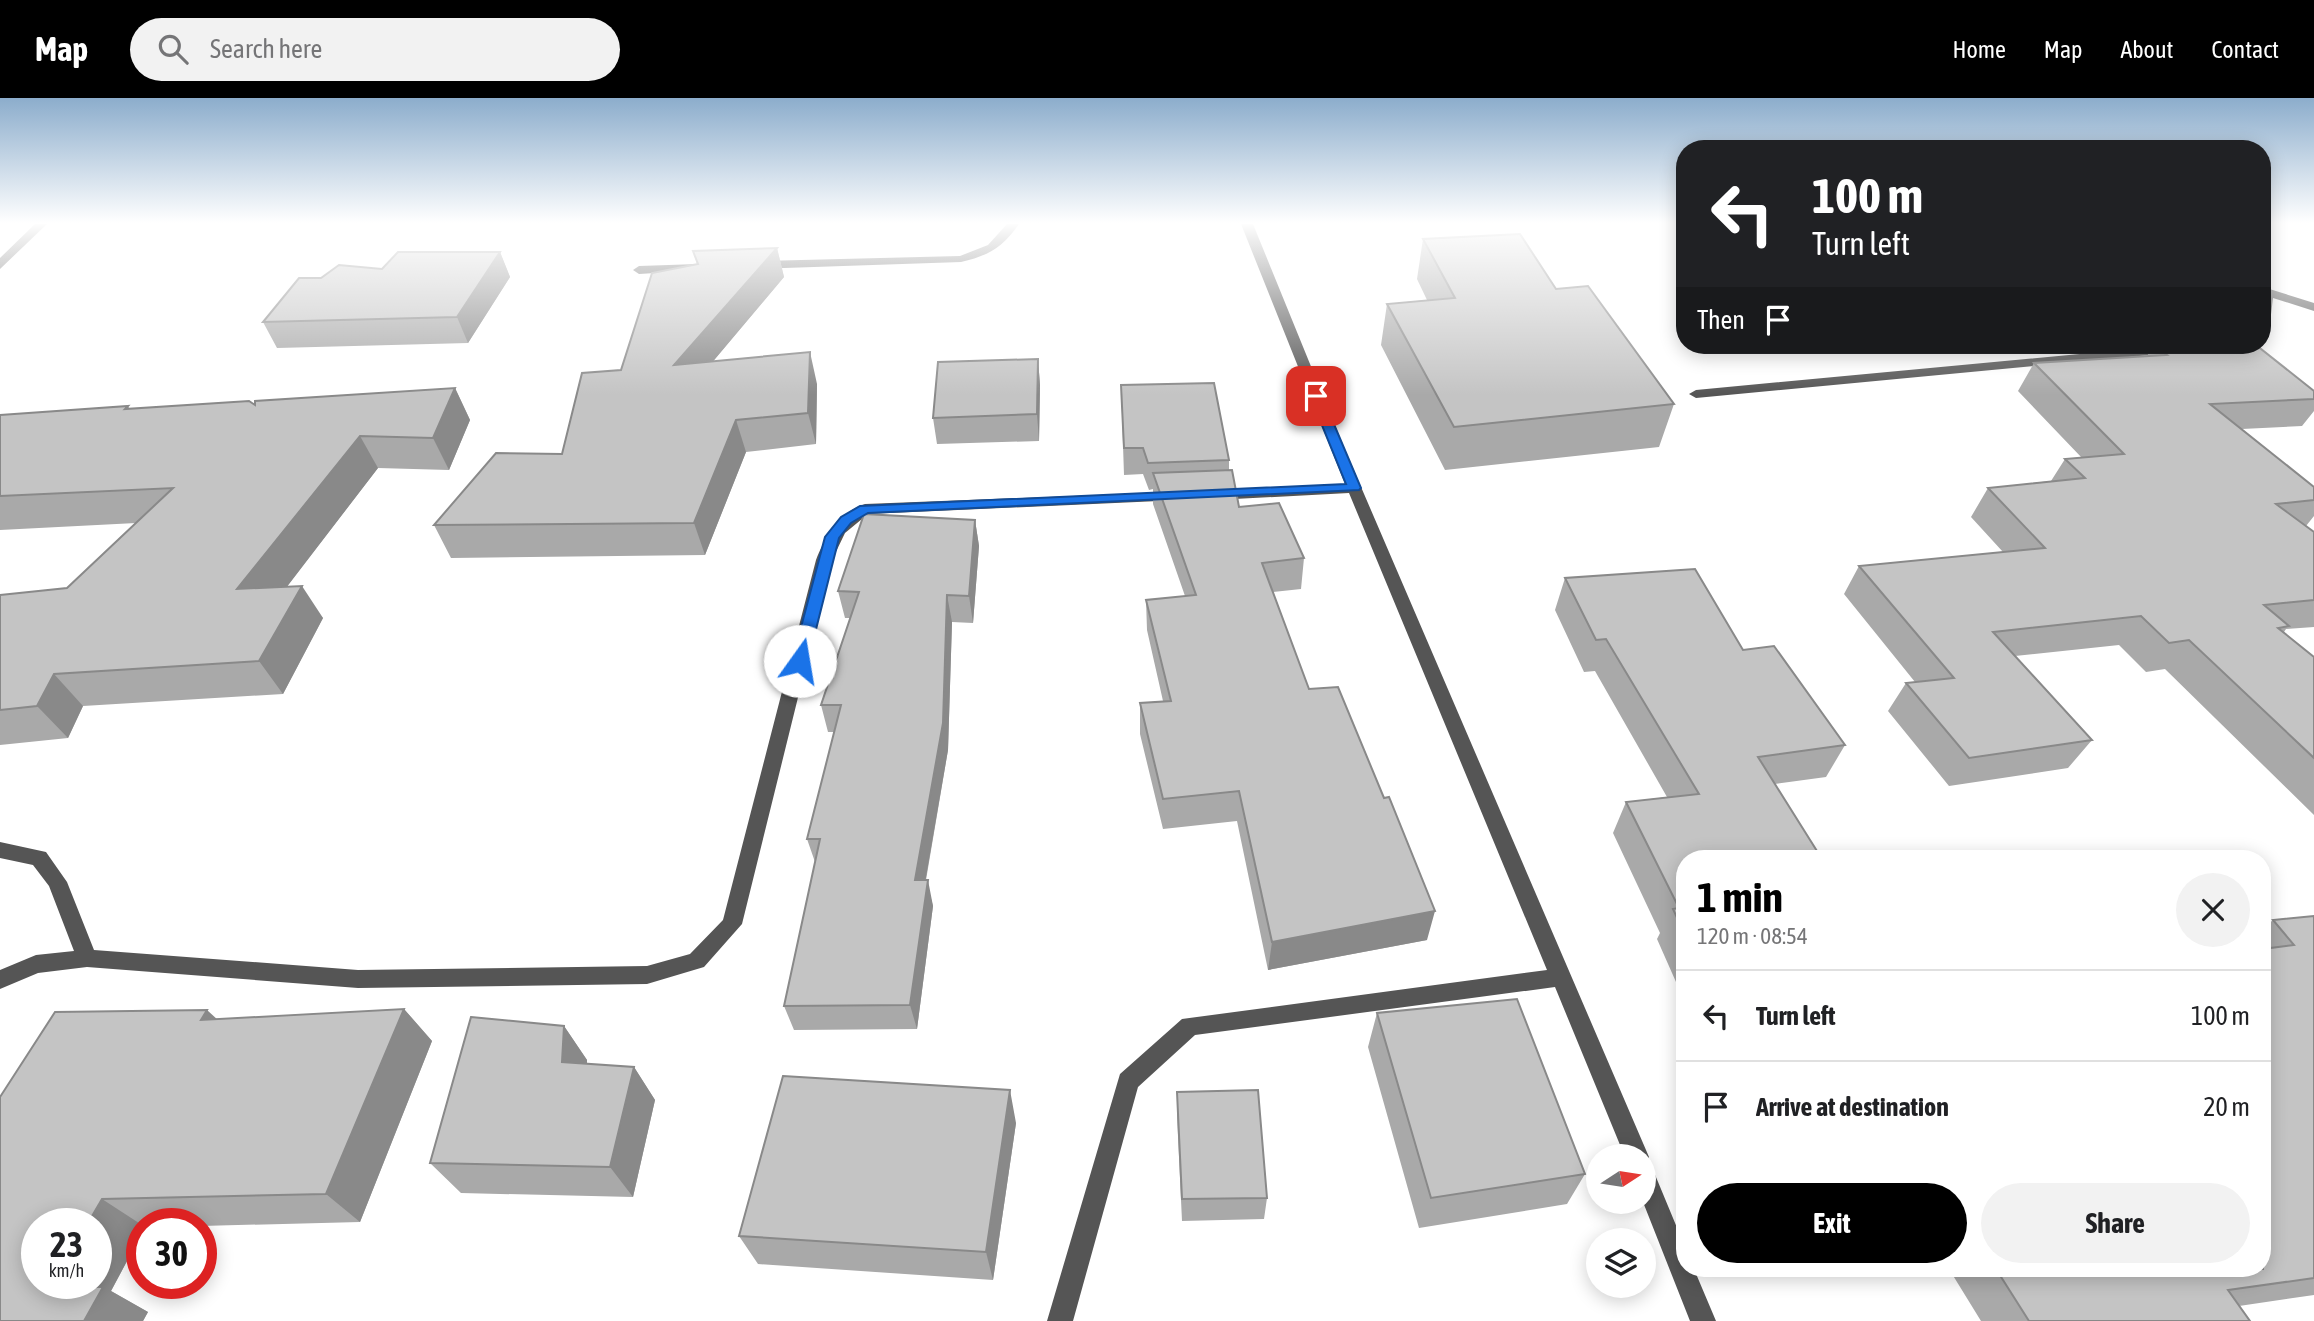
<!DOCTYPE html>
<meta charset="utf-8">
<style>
body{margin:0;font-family:"Asap Condensed",sans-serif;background:#f2f2f2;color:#202124;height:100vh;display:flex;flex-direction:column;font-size:26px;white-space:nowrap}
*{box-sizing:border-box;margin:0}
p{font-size:23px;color:#757577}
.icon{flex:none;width:38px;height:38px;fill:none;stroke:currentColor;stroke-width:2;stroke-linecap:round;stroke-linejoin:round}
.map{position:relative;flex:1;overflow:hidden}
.sheet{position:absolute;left:1676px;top:752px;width:595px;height:427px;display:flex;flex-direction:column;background:#fff;border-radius:28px;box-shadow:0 4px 18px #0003}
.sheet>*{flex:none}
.guide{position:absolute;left:1676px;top:42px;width:595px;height:214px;border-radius:28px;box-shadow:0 4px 18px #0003;background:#202124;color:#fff;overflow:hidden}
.needle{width:46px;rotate:78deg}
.controls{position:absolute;left:1586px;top:1046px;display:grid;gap:14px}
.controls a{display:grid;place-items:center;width:70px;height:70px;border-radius:50%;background:#fff;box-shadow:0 4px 18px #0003;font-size:35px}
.speed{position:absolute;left:21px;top:1110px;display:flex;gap:14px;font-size:35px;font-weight:700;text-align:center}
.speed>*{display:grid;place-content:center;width:91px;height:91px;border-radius:50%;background:#fff;box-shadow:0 4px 18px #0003;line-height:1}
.speed small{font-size:18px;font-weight:400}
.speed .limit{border:10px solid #d22;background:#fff;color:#111}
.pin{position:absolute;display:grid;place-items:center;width:60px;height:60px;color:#fff;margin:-30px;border-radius:14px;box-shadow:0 4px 10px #0006}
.me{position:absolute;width:77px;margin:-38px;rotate:13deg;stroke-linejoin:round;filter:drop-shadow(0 0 5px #0008)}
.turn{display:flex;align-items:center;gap:24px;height:147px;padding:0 21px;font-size:32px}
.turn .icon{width:91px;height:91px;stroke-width:2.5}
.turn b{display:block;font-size:49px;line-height:60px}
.then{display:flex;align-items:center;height:66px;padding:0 21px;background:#0003;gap:14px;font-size:26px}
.round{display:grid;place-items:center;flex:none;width:74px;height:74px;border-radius:37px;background:#f2f2f2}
.headline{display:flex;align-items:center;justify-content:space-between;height:119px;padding:0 21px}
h1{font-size:42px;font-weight:700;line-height:52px;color:#000}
.action{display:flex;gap:14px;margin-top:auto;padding:14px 21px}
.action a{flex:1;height:80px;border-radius:42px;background:#000;color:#fff;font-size:28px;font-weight:700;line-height:80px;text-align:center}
.action a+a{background:#f2f2f2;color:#202124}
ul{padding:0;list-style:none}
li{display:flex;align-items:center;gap:21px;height:91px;padding:0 21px;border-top:2px solid #e0e0e0}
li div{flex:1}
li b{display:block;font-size:26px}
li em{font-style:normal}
header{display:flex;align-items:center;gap:42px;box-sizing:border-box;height:98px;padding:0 35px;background:#000;color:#fff}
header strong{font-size:33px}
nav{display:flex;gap:38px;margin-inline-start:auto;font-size:24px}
.search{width:490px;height:63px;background:#f2f2f2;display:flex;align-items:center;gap:18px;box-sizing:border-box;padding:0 24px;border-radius:38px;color:#757577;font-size:26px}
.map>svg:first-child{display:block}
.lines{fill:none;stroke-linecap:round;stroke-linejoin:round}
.minor{fill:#555;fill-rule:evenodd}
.wall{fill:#a9a9a9}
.shaded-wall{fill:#898989}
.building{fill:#c4c4c4;stroke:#898989;stroke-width:2}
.route{fill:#1a73e8;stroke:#114b97;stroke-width:2}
</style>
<header>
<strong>Map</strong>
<div class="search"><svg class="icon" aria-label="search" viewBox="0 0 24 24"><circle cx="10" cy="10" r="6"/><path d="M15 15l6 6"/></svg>Search here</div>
<nav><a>Home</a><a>Map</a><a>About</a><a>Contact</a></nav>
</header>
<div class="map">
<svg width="2314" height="1223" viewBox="0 0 2314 1223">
<rect width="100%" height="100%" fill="#fff"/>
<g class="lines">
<path class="minor" d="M 35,126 L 47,126 L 0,171 L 0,160 Z
M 1007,126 L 1019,126 C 1003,149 988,158 961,164 L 758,171 L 752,167 L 758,163 L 960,158 L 988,147 Z
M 1241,126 L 1253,126 L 1343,347 L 1649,1059 L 1646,1065 L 1651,1067 L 1685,1149 L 1685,1171 L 1694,1171 L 1716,1223 L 1690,1223 L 1643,1104 L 1643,1059 L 1625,1059 L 1555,889 L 1195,937 L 1138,989 L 1073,1223 L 1047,1223 L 1120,976 L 1182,921 L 1547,872 L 1349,395 L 1215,402 L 1208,397 L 1215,392 L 1345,386 Z
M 698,166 L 702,168 L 702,172 L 639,176 L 633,172 L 639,168 Z
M 2263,189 L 2314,205 L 2314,213 L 2273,200 L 2269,233 L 2263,237 Z
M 2175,247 L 2219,247 L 2213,251 L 1696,300 L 1689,296 L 1696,292 Z
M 1176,394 L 1183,399 L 1181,402 L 868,416 L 845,435 L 832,462 L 742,826 L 704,869 L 647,886 L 358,890 L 87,869 L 38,875 L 0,891 L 0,872 L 36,857 L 74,853 L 49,788 L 33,767 L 0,760 L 0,744 L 46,754 L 67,784 L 94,852 L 358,872 L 647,868 L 690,856 L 723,822 L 816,462 C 825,439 839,414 865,406 Z"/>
</g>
<path class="wall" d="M 1423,141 L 1556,191 L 1674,306 L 1659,349 L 1445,372 L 1381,247 L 1387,206 L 1427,202 L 1417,181 Z
M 1683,141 L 1685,141 L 1685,181 L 1676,166 Z
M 777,150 L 784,179 L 713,263 L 817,286 L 816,346 L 746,354 L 705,457 L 451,460 L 434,427 L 562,356 L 621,272 L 697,166 L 693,153 Z
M 500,154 L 510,179 L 468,245 L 277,250 L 263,224 L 321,180 Z
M 2154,247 L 2314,293 L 2314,313 L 2302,328 L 2242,331 L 2314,389 L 2314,418 L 2306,428 L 2314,434 L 2314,529 L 2286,531 L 2284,534 L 2314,559 L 2314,717 L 2165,571 L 2146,574 L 2119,547 L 2015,558 L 2092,642 L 2068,670 L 1949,688 L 1888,613 L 1906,585 L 1915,584 L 1844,496 L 1859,468 L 2003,454 L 1971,419 L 1988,390 L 2051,383 L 2065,361 L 2082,360 L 2018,293 L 2034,265 L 2147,258 Z
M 1038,261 L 1040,287 L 1039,343 L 937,346 L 933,320 Z
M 1121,287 L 1229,362 L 1229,372 L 1239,409 L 1304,460 L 1301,491 L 1273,494 L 1309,591 L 1427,842 L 1268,872 L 1237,723 L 1163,731 L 1140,636 L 1140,605 L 1163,603 L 1147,532 L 1146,502 L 1185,498 L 1153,406 L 1153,391 L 1149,392 L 1143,376 L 1124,377 Z
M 455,290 L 470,322 L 449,372 L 378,370 L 287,488 L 323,520 L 283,596 L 83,608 L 68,640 L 0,647 L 0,497 L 67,490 L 136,425 L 0,432 L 0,317 L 128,308 L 130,311 L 255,307 Z
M 975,422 L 979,448 L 973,525 L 952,524 L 948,652 L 926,782 L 933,808 L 917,931 L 794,932 L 784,908 L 815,764 L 807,741 L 834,634 L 828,634 L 821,607 L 850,520 L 845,520 L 838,493 Z
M 1565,480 L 1743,552 L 1845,647 L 1826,679 L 1775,686 L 1685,761 L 1685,883 L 1676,884 L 1657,841 L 1660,835 L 1613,735 L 1626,704 L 1667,699 L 1595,573 L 1584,574 L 1555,512 Z
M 2314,818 L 2314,1197 L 2239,1208 L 2250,1223 L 1981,1223 L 1949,1171 L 2263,1171 L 2263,831 L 2273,822 Z
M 404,911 L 432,943 L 360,1124 L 201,1128 L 201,1125 L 142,1125 L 142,1135 L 111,1193 L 148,1214 L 143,1223 L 0,1223 L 217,921 Z
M 1377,915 L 1585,1076 L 1567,1106 L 1419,1130 L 1368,949 Z
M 564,928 L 587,962 L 587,966 L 634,969 L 655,1002 L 633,1099 L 461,1095 L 430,1065 Z
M 1177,994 L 1267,1100 L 1264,1121 L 1182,1123 L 1177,1017 Z
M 1016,1025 L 993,1182 L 758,1166 L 739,1138 Z"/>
<path class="shaded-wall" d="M 777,150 L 784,179 L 684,298 L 674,267 Z
M 500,154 L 510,179 L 468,245 L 457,219 Z
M 810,254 L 817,286 L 816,346 L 808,315 Z
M 1038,261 L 1040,287 L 1039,343 L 1037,316 Z
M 455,290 L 470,322 L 449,372 L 433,340 Z
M 736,322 L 746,354 L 705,457 L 694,425 Z
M 360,338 L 378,370 L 260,524 L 237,491 Z
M 975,422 L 979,448 L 973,525 L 969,498 Z
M 302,488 L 323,520 L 283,596 L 259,563 Z
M 947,497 L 952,524 L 948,652 L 921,808 L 915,782 Z
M 54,576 L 83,608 L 68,640 L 37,608 Z
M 928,782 L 933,808 L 917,931 L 910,907 Z
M 1435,813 L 1427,842 L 1268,872 L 1272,844 Z
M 404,911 L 432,943 L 360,1124 L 326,1096 Z
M 207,912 L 242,944 L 201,922 Z
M 564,928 L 587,962 L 586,997 L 562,964 Z
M 634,969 L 655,1002 L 633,1099 L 610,1069 Z
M 1010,992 L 1016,1025 L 993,1182 L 986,1154 Z
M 102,1101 L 142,1127 L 142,1135 L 111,1193 L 148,1214 L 143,1223 L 84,1223 L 53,1188 L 55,1185 L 96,1185 L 96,1125 L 88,1125 Z"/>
<path class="building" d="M 1520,136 L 1556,191 L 1588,188 L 1674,306 L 1454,329 L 1387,206 L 1455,200 L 1423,141 Z
M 777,150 L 674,267 L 810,254 L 808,315 L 736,322 L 694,425 L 434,427 L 496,355 L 562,356 L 582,275 L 621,272 L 652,175 L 698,166 L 693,153 Z
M 398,154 L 500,154 L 457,219 L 263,224 L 299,180 L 321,180 L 339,167 L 382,171 Z
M 2154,247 L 2256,247 L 2314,293 L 2314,301 L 2210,306 L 2314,389 L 2314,402 L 2276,406 L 2314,434 L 2314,502 L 2264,507 L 2289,528 L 2278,530 L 2314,559 L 2314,660 L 2189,542 L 2169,545 L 2141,518 L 1993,534 L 2092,642 L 1969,660 L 1906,585 L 1954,580 L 1859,468 L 2045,450 L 1988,390 L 2085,380 L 2065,361 L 2124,356 L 2034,265 L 2167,257 Z
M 1038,261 L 1037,316 L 933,320 L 938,264 Z
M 1214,285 L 1229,362 L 1148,365 L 1143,350 L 1124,350 L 1121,287 Z
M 455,290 L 433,340 L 360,338 L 237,491 L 302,488 L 259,563 L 54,576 L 37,608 L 0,612 L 0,497 L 67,490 L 173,390 L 0,398 L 0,317 L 128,308 L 125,311 L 249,303 L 255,307 L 255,303 Z
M 1232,372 L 1239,409 L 1279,405 L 1304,460 L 1262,465 L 1309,591 L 1338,589 L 1384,700 L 1389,699 L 1435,813 L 1272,844 L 1239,693 L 1163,701 L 1140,605 L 1171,603 L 1146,502 L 1196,497 L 1153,375 Z
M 864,416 L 975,422 L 969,498 L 947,497 L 943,625 L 915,782 L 928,782 L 910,907 L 784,908 L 820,741 L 807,741 L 841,607 L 821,607 L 859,494 L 838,493 Z
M 1695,471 L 1743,552 L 1774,548 L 1845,647 L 1758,659 L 1822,761 L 1685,761 L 1685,837 L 1673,811 L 1679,810 L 1626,704 L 1699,696 L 1606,541 L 1596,542 L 1565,480 Z
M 2314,818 L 2314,1180 L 2228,1192 L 2250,1223 L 2029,1223 L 1996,1171 L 2263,1171 L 2263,851 L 2294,847 L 2273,822 Z
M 1517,901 L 1585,1076 L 1431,1100 L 1377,915 Z
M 404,911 L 326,1096 L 102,1101 L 88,1125 L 37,1125 L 37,1185 L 55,1185 L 53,1188 L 103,1189 L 84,1223 L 0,1223 L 0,999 L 55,914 L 207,912 L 201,922 Z
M 471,919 L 564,928 L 562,964 L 634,969 L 610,1069 L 430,1065 Z
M 783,978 L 1010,992 L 986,1154 L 739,1138 Z
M 1258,992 L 1267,1100 L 1182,1101 L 1177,994 Z"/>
<linearGradient id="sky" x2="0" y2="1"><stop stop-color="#8cadcc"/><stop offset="0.42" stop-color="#fff"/><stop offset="1" stop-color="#fff" stop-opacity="0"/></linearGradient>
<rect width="2314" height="297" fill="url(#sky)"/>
<path class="route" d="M 1316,294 L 1322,298 L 1361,390 L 1359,392 L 868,415 L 851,425 L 839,440 L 808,563 L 800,568 L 792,563 L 825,439 L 841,419 L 860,408 L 1346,386 L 1310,298 Z"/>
</svg>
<div class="controls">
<a><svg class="needle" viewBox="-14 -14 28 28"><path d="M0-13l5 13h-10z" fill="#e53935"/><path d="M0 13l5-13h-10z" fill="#757577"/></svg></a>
<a><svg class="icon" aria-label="layers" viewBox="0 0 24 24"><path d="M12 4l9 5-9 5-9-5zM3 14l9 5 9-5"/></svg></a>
</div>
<div class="speed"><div>23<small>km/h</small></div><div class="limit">30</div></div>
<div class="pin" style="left:1316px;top:298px;background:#d93025"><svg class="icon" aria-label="arrive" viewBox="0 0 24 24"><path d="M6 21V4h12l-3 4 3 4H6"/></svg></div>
<svg class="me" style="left:800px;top:563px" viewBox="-20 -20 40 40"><circle r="19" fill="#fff"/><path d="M0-13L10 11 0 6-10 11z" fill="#1a73e8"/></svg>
<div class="guide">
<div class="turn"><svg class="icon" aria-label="left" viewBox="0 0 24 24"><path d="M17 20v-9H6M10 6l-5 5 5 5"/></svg><div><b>100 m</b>Turn left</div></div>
<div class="then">Then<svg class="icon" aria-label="arrive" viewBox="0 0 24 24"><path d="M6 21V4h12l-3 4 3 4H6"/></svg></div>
</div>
<section class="sheet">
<div class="headline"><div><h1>1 min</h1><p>120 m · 08:54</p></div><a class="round"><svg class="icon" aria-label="close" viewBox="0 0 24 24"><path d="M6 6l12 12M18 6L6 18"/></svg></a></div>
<ul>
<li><svg class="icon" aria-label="left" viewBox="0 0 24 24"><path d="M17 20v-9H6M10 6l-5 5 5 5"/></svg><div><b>Turn left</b></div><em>100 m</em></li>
<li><svg class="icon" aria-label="arrive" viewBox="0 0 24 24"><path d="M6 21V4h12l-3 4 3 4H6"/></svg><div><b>Arrive at destination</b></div><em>20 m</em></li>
</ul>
<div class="action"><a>Exit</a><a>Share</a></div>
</section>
</div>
